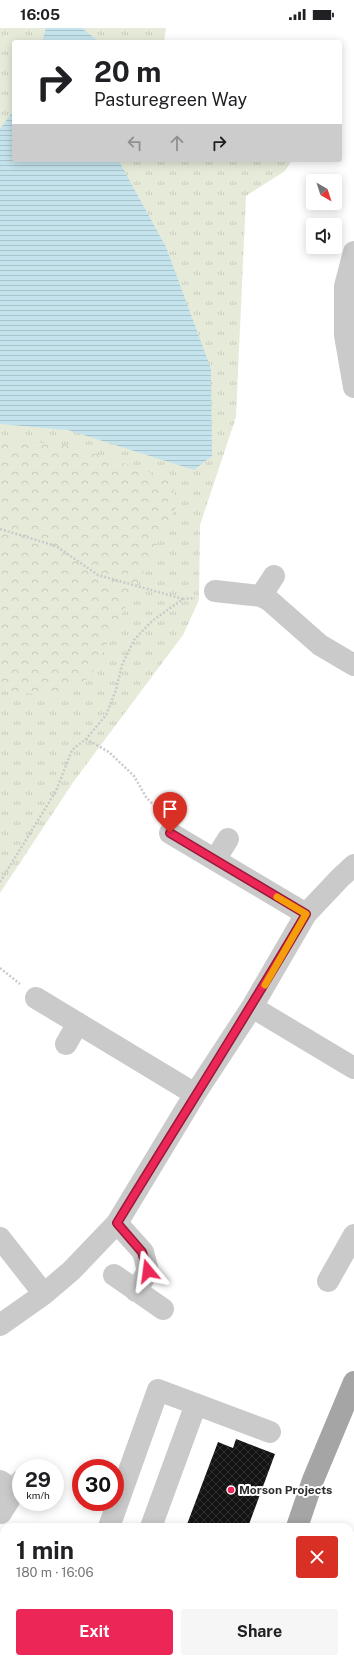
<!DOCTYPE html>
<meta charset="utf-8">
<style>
body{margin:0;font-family:"Public Sans",sans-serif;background:#f6f6f6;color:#202124;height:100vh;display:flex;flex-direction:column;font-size:15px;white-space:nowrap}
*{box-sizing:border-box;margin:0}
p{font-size:13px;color:#757577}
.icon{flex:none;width:22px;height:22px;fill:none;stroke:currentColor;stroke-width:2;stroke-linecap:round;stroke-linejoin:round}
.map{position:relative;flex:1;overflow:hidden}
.sheet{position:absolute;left:0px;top:1495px;width:354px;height:140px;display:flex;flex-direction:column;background:#fff;border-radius:12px 12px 0 0;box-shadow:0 2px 10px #0003}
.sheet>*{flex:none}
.guide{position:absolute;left:12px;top:12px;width:330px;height:122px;border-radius:4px;box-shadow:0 2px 10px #0003;background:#fff;color:#202124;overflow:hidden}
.needle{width:26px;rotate:141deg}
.fabs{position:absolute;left:306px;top:146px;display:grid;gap:8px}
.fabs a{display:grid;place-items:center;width:36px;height:36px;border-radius:4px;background:#fff;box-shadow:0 2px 10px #0003;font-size:20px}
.speed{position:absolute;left:12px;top:1431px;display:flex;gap:8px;font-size:20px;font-weight:700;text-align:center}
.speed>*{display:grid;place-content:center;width:52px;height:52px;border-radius:50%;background:#fff;box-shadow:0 2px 10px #0003;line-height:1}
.speed small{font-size:10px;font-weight:400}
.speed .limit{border:6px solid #d22;background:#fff;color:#111}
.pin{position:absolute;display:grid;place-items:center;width:34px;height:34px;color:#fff;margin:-41px -17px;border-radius:50% 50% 50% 0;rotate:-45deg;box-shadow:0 0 4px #0007}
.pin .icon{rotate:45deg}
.me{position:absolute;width:44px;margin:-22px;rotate:344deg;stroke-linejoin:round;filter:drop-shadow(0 0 3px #0008)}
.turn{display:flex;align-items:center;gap:14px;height:84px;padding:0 16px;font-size:18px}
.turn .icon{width:52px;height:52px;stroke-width:2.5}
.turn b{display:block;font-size:28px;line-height:34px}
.lanes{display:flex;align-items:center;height:38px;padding:0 16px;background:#0003;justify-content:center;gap:20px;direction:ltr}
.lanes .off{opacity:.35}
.round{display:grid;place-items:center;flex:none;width:42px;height:42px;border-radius:4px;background:#f6f6f6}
.headline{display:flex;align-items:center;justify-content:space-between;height:68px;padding:0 16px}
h1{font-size:24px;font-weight:700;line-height:30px}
.primary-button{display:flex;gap:8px;margin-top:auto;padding:8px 16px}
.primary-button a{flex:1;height:46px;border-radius:4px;background:#ec2656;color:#fff;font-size:16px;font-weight:700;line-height:46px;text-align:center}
.primary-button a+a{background:#f6f6f6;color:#202124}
.status{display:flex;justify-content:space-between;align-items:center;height:28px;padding:0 20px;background:#fff;direction:ltr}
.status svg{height:11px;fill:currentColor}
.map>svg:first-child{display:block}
.grass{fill:url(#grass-tufts)}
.forest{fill:url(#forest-crowns)}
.water{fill:url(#water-rules)}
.building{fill:url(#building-cross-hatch)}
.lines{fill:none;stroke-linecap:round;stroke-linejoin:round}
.path{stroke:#cacaca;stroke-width:2.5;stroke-dasharray:2 2;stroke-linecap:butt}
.minor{stroke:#cacaca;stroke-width:22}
.major{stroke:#a5a5a5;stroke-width:22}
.route-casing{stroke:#991938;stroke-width:10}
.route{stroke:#ec2656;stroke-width:7}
.slow{stroke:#f59e0b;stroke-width:7}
.poi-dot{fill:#ec2656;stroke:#fff;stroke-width:1.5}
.labels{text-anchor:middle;stroke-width:4;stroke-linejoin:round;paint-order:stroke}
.poi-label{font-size:12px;font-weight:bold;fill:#2d2d2d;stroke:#fff;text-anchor:start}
</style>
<div class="status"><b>16:05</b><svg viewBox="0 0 49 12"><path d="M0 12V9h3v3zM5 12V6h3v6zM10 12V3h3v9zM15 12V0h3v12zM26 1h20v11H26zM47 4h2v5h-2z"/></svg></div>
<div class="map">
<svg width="354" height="1635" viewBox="0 0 354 1635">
<defs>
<pattern id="grass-tufts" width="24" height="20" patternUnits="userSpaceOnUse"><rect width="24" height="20" fill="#e6ebd9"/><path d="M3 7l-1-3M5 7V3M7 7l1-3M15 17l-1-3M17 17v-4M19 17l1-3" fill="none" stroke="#c6cabb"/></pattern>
<pattern id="forest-crowns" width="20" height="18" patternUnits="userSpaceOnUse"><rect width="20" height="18" fill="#e6ebd9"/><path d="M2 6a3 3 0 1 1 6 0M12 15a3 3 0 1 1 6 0" fill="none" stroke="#c6cabb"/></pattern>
<pattern id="water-rules" width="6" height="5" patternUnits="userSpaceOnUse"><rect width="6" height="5" fill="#c4e3ec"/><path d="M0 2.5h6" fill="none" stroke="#a9c3cb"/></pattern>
<pattern id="building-cross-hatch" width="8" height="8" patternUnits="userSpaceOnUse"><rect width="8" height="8" fill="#141414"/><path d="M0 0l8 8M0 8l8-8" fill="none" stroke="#2e2e2e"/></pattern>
</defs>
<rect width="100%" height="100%" fill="#fff"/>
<path class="grass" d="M 0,0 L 166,0 L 164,14 L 14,14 L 14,132 L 292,132 L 285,143 L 246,168 L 236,389 L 200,497 L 199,572 L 183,607 L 74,753 L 0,865 Z"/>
<path class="forest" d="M 0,411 L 73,418 L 172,452 L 177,477 L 90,649 L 58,669 L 0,662 Z"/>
<path class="water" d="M 46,0 L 82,0 L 99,14 L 42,14 Z
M 14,82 L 14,132 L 120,132 L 121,137 L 166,219 L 211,341 L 212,428 L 194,442 L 68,402 L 0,396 L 0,101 Z"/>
<path class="building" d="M 236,1411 L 275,1426 L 248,1499 L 186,1499 L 218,1414 L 233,1420 Z"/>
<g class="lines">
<path class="path" d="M 0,501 L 56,518 L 98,547 L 183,571
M 86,711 L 109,724 L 134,748 L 146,769 L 161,785
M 0,854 L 56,763 L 72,722 L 86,711 L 106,687 L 116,662 L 122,637 L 134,612 L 152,593 L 183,571 L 195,570
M 0,940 L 20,956"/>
<path class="minor" d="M 354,224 L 345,258 L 345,307 L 354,359
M 215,563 L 261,568 L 270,573 L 320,617 L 354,637
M 261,568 L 274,548
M 170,805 L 306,886
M 215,832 L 228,811
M 36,970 L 195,1066
M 252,979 L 354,1040
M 66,1016 L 78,995
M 117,1195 L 143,1224 L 148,1243 L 136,1263
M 0,1210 L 44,1266
M 114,1247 L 163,1281
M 328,1253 L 354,1207
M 0,1297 L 44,1266 L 71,1243 L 117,1195 L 195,1066 L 252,979 L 306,886 L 340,850 L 354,837
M 0,1453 L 15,1463
M 1,1485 L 21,1453
M 109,1499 L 158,1362 L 270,1404
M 151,1499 L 196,1376"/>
<path class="major" d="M 297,1499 L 313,1452 L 354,1354
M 253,1635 L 254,1631"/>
</g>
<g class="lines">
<g class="route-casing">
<path id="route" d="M 148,1243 L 142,1224 L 117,1195 C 180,1092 245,990 306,886 L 170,805"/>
</g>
<use href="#route" class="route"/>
<path class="slow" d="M 265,957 L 306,886 L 277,869"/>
</g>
<circle class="poi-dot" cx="231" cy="1462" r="4"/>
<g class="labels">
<g class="poi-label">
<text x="239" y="1466">Morson Projects</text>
</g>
</g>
</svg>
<div class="fabs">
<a><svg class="needle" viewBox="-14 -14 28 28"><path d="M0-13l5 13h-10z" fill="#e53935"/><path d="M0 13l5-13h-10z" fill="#757577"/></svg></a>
<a><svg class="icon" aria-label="sound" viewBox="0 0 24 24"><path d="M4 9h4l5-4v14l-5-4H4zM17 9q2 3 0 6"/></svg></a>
</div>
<div class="speed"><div>29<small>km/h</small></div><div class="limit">30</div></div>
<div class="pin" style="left:170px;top:805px;background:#d93025"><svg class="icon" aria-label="arrive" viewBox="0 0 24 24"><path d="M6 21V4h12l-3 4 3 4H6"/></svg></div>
<svg class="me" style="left:148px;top:1243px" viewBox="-20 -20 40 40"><path d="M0-17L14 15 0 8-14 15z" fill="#ec2656" stroke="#fff" stroke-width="4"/></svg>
<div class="guide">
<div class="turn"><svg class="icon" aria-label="right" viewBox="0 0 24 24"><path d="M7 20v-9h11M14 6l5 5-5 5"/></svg><div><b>20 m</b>Pasturegreen Way</div></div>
<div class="lanes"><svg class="icon off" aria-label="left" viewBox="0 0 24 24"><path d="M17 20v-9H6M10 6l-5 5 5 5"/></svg><svg class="icon off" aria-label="ahead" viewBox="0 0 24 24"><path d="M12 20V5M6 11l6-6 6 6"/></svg><svg class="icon" aria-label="right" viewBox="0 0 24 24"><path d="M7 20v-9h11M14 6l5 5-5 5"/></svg></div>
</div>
<section class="sheet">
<div class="headline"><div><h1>1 min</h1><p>180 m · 16:06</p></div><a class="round" style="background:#d93025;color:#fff"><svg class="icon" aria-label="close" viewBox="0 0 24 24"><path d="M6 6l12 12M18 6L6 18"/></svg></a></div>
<div class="primary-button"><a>Exit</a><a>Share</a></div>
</section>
</div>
